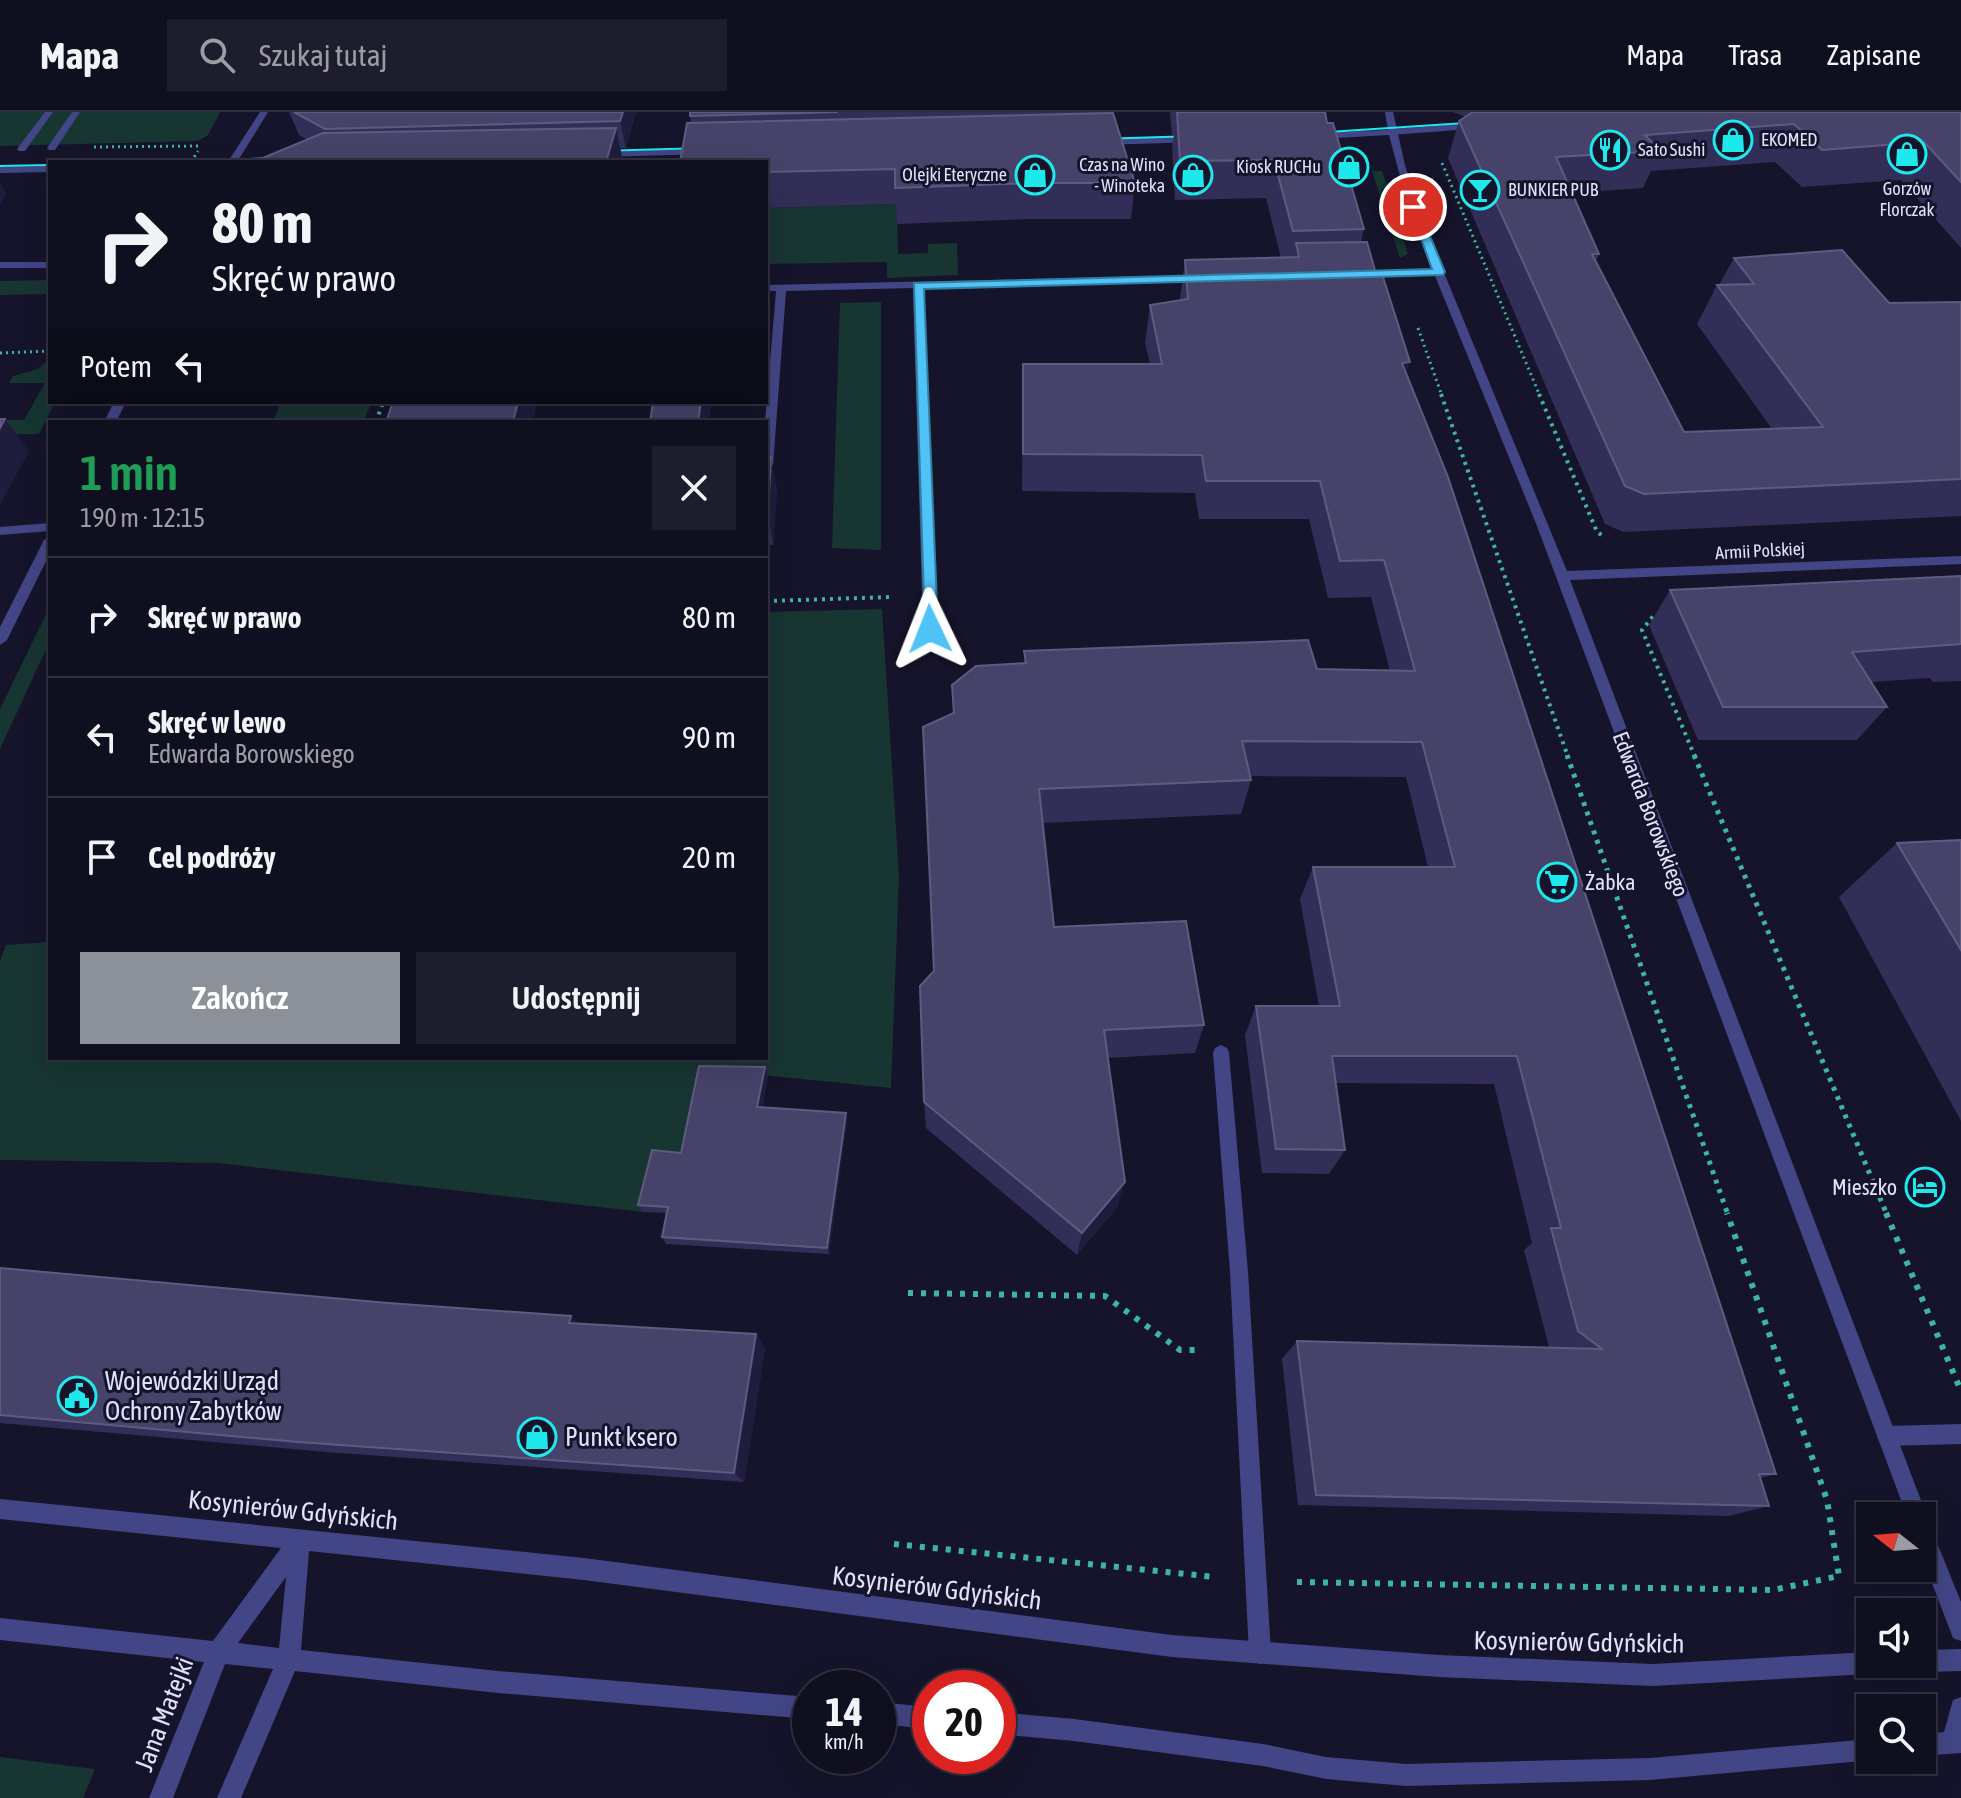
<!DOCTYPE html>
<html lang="pl">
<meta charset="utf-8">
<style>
body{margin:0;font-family:"Asap Condensed",sans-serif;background:#1e1d2d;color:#f1f3f6;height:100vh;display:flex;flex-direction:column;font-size:30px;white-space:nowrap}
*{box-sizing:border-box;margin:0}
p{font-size:26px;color:#9c9ca5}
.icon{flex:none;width:44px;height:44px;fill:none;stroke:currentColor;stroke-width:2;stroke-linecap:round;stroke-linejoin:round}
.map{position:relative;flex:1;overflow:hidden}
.sheet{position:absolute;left:48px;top:308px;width:720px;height:640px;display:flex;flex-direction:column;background:#100f20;border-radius:0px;box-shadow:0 8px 32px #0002,0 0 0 2px #302f3e}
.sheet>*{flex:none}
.banner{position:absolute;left:48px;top:48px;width:720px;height:244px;border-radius:0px;box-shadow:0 8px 32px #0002,0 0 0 2px #302f3e;background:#100f20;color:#f1f3f6;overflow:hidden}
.needle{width:52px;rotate:287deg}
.buttons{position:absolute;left:1856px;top:1390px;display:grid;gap:16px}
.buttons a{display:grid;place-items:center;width:80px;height:80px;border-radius:0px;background:#100f20;box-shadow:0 8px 32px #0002,0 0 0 2px #302f3e;font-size:40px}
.speed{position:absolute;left:792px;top:1558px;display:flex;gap:16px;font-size:40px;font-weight:700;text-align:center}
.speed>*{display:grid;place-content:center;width:104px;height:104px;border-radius:50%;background:#100f20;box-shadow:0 8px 32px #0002,0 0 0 2px #302f3e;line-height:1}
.speed small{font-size:20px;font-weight:400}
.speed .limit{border:12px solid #d22;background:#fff;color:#111}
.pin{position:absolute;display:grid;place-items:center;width:68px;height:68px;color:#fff;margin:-34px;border:4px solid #fff;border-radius:50%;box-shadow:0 2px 8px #0007}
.me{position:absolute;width:88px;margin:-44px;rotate:358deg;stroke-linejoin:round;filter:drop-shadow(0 0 6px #0008)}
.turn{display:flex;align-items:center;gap:28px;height:168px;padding:0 32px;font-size:36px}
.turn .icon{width:104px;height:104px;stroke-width:2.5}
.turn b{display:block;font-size:56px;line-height:68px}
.then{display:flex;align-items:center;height:76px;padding:0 32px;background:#0003;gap:16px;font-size:30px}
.round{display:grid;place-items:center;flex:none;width:84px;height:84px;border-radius:0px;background:#1e1d2d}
.overview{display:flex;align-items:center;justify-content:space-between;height:136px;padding:0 32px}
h1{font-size:48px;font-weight:600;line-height:60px;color:#1e9e55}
.button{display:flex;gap:16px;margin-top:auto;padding:16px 32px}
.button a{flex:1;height:92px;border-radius:0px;background:#8c9099;color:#fff;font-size:32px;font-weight:600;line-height:92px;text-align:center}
.button a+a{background:#1e1d2d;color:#f1f3f6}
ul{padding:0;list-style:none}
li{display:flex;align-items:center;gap:24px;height:120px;padding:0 32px;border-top:2px solid #302f3e}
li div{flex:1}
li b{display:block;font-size:30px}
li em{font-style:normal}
header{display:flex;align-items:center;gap:48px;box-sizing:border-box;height:112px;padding:0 40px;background:#100f20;border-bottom:2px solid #302f3e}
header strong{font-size:38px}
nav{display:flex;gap:44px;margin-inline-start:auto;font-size:28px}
.search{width:560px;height:72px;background:#1e1d2d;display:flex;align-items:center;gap:20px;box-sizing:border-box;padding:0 28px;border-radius:0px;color:#9c9ca5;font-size:30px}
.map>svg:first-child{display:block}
.green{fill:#173531}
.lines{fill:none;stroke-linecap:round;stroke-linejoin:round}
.path-far3{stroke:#3cb5a4;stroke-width:3;stroke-dasharray:2 4;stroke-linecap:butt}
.path-far2{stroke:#3cb5a4;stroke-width:4;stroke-dasharray:3 5;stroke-linecap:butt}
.path-far1{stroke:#3cb5a4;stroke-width:5;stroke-dasharray:4 6;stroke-linecap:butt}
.path{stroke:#3cb5a4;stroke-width:6;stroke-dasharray:5 8;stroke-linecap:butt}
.service{fill:#434686;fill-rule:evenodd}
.pedestrian{fill:#434686;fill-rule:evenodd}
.minor{fill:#434686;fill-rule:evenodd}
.tertiary{fill:#434686;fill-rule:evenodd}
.tram{stroke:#1de9ed;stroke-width:2}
.wall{fill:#332e57}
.shaded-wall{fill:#201c3e}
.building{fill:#464269;stroke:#5e5b80;stroke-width:2}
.route{fill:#4fc3f7;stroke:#337fa1;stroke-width:2}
.labels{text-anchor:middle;stroke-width:6;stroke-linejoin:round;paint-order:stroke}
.far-poi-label{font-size:18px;fill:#e2e1fd;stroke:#16142b;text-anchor:start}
.far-street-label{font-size:18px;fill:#e2e1fd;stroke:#16142b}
.street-label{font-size:22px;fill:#e2e1fd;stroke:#16142b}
.poi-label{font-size:22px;fill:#e2e1fd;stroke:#16142b;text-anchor:start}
.near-poi-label{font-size:26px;fill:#e2e1fd;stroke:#16142b;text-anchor:start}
.near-street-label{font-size:26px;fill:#e2e1fd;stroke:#16142b}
</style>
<header>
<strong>Mapa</strong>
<div class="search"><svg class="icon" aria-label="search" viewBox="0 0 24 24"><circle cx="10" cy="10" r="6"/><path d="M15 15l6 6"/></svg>Szukaj tutaj</div>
<nav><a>Mapa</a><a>Trasa</a><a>Zapisane</a></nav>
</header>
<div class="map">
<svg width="1961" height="1686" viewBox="0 0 1961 1686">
<rect width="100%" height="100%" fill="#16142b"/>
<path class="green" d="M 0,0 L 220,0 L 208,23 L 198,29 L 0,34 Z
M 1372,59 L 1382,59 L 1386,70 L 1408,142 L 1400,146 Z
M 897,92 L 898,142 L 928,141 L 928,132 L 957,131 L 958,163 L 887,166 L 887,150 L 766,152 L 766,96 Z
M 50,168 L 50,182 L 0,183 L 0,169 Z
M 881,190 L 881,438 L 832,436 L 840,191 Z
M 50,246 L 50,290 L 55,290 L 39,322 L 0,323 L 0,308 L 24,308 L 45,271 L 9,271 L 13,264 L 38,257 Z
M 281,290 L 372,290 L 363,310 L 273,310 Z
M 50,494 L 50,529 L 0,637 L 0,597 Z
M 882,497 L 899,764 L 891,976 L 761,963 L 685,1048 L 656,1046 L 643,1100 L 218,1051 L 0,1048 L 0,849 L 6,833 L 50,830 L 50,946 L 766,946 L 766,500 Z
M 0,1645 L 95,1657 L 83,1686 L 0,1686 Z"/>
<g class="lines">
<path class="path-far3" d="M 94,35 L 201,34
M 191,50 L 198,39
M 1442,51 L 1540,284
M 1418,216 L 1442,284
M 0,241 L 50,239"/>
<path class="path-far2" d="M 1441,282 L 1568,645
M 1539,282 L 1597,420 L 1603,424
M 376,310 L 383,290
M 766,489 L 892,485
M 1660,503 L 1654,503 L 1642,518 L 1695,645"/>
<path class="path-far1" d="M 1567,643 L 1728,1103
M 1694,643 L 1887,1103"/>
<path class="path" d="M 1886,1101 L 1961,1279
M 908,1181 L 1105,1184 L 1180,1238 L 1202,1238
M 894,1432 L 1215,1465
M 1297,1470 L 1773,1478 L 1839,1464 L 1827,1388 L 1727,1101"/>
<path class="service" d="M 0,150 L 50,150 L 50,156 L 0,156 Z
M 1439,157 L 1443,158 L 1443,162 L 1355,165 L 1350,162 L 1355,159 Z
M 1204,163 L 1208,164 L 1208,168 L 923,175 L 937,517 L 935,520 L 925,520 L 923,517 L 913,176 L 786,179 L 773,354 L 766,357 L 765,310 L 776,179 L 766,179 L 766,173 Z
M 50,411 L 50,419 L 0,423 L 0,415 Z
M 1221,933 L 1227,936 L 1229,941 L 1248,1160 L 1271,1541 L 1268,1549 L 1260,1552 L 1252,1549 L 1249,1541 L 1230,1160 L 1213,941 L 1215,936 Z
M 1961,1312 L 1961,1332 L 1887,1334 L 1880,1331 L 1877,1324 L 1880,1317 L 1887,1314 Z"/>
<path class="pedestrian" d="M 45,0 L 53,0 L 25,39 L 19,39 L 17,37 Z
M 72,0 L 80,0 L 55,38 L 49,38 L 47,36 Z
M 1479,11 L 1482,12 L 1482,16 L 1392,23 L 1387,20 L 1392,17 Z"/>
<path class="minor" d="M 260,0 L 268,0 L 239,47 L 242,50 L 231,50 L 229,48 Z
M 1385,0 L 1393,0 L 1405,53 L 1421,105 L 1567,459 L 1961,444 L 1961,452 L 1570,468 L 1927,1404 L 1925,1409 L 1929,1411 L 1961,1490 L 1961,1529 L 1953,1526 L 1922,1445 L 1922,1404 L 1907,1404 L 1537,414 L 1411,105 L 1389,23 L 1318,27 L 1313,24 L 1318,21 L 1388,18 Z
M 1195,25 L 1198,26 L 1198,30 L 1102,33 L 1097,30 L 1102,27 Z
M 703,37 L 708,40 L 706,42 L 602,45 L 597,42 L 602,39 Z
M 50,54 L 50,60 L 0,61 L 0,55 Z
M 114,290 L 126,290 L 116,310 L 104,310 Z
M 50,424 L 50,441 L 7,528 L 0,533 L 0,515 L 44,428 Z"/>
<path class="tertiary" d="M 0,1387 L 584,1446 L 1172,1523 L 1439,1543 L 1653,1552 L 1870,1540 L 1870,1552 L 1881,1552 L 1878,1559 L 1870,1562 L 1653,1574 L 1439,1565 L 1172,1545 L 584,1468 L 309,1439 L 301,1538 L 498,1559 L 810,1585 L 810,1607 L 498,1581 L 295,1559 L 241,1686 L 217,1686 L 273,1557 L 225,1552 L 173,1686 L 149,1686 L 204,1550 L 0,1528 L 0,1506 L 213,1529 L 281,1436 L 0,1407 ZM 286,1465 L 279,1536 L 238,1531 Z
M 1961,1537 L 1961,1559 L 1922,1560 L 1914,1557 L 1912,1552 L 1922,1552 L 1922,1538 Z
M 1961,1585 L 1961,1641 L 1922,1644 L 1922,1622 L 1944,1620 L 1953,1588 Z
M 878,1590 L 930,1595 L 930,1617 L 878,1612 Z
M 998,1600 L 1074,1607 L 1263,1632 L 1326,1645 L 1406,1652 L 1650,1646 L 1870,1627 L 1870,1648 L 1873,1648 L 1650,1668 L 1406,1674 L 1326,1667 L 1263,1654 L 1074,1629 L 998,1622 Z"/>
<path class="tram" d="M 1313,21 L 1481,10
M 1097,27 L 1197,24
M 597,39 L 705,36
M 154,50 L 281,46
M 0,54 L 50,53"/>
</g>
<path class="wall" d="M 289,0 L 636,0 L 626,36 L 620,36 L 623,48 L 308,28 L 299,23 Z
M 690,0 L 1108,0 L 1135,71 L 1131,107 L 1029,107 L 897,112 L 896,92 L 766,96 L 766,50 L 691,11 Z
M 1170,0 L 1325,0 L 1327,11 L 1364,117 L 1361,130 L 1776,1362 L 1761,1366 L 1769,1394 L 1728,1404 L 1298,1393 L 1282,1247 L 1297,1229 L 1549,1235 L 1524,1138 L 1532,1131 L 1494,972 L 1335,971 L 1345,1038 L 1329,1062 L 1262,1061 L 1245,923 L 1256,894 L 1319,894 L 1300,787 L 1313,755 L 1428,755 L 1406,665 L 1250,664 L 1251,668 L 1241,702 L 1043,711 L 1054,815 L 1204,913 L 1195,941 L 1108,946 L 1118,1094 L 1077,1143 L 926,1016 L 924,990 L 953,601 L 952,573 L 1024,552 L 1024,539 L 1317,557 L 1390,559 L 1371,485 L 1328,486 L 1309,407 L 1199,407 L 1195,381 L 1022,379 L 1023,252 L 1150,252 L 1145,231 L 1150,193 L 1180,188 L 1185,148 L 1281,146 L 1266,86 L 1175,88 L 1172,35 L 1174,23 L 1172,23 Z
M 1453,0 L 1961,0 L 1961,136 L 1901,68 L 1802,75 L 1775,50 L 1651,59 L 1643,76 L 1572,81 L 1599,142 L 1596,149 L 1684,320 L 1772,317 L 1697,212 L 1717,173 L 1719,173 L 1734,146 L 1889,191 L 1961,190 L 1961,404 L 1623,420 L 1605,412 L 1448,46 L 1459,9 L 1466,5 Z
M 766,345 L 777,377 L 773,433 L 766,433 Z
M 1961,464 L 1961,569 L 1933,570 L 1930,566 L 1871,570 L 1887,595 L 1857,628 L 1698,628 L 1649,513 L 1670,478 Z
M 1961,728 L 1961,1009 L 1839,785 L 1897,731 Z
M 765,955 L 768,963 L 762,995 L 847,1008 L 829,1142 L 666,1132 L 662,1125 L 666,1101 L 643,1100 L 638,1093 L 681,1041 Z
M 0,1156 L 388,1191 L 571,1204 L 579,1212 L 756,1222 L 765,1236 L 744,1370 L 326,1340 L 0,1311 Z"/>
<path class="shaded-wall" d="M 623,0 L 636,0 L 626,36 L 620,9 Z
M 616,16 L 623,50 L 606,50 Z
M 0,71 L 7,82 L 0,92 Z
M 1410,250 L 1398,287 L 1402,251 Z
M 518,290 L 537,290 L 533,310 L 513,310 Z
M 701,290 L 712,290 L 709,310 L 698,310 Z
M 5,307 L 29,339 L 0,393 L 0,316 Z
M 771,345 L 777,377 L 773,433 L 768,400 Z
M 765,955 L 768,963 L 760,1003 L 757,995 Z
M 846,1001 L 847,1008 L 829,1142 L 827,1136 Z
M 1125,1070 L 1118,1094 L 1077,1143 L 1082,1121 Z
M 571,1204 L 587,1219 L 569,1211 Z
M 756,1222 L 765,1236 L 744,1370 L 734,1361 Z"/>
<path class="building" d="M 294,0 L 623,0 L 620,9 L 325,17 Z
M 690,0 L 838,0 L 690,4 Z
M 1177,0 L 1325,0 L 1327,11 L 1333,11 L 1364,117 L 1293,119 L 1274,48 L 1180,49 Z
M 1473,0 L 1961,0 L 1961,70 L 1924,30 L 1822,38 L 1794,12 L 1645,23 L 1660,39 L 1556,45 L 1599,142 L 1592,142 L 1684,320 L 1823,315 L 1717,173 L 1754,172 L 1734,146 L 1842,138 L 1889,191 L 1961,190 L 1961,367 L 1644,382 L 1625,374 L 1459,9 Z
M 1113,1 L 1135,71 L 1030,71 L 895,76 L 895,57 L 766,60 L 766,50 L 680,50 L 687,11 Z
M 616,16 L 606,50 L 253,50 L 323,21 Z
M 1367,130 L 1376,162 L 1382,162 L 1410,250 L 1402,251 L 1448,365 L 1776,1362 L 1759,1362 L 1769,1394 L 1316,1383 L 1297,1229 L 1602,1237 L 1578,1219 L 1551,1116 L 1561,1116 L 1517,944 L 1332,944 L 1345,1038 L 1276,1037 L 1256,894 L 1340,894 L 1313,755 L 1455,755 L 1422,630 L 1242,629 L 1251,668 L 1039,677 L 1054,815 L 1186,809 L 1204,913 L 1104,918 L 1125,1070 L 1082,1121 L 924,990 L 920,874 L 934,859 L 923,615 L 954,601 L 952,573 L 976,554 L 1026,551 L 1024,539 L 1308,528 L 1317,557 L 1415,559 L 1384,448 L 1340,449 L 1320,369 L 1206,369 L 1202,343 L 1023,342 L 1023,252 L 1162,252 L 1150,193 L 1188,187 L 1185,148 L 1299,145 L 1296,131 Z
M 393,290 L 518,290 L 513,310 L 386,310 Z
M 653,290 L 701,290 L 698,310 L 650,310 Z
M 0,307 L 5,307 L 0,316 Z
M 766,345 L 771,345 L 768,400 L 766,400 Z
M 1961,464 L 1961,532 L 1852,540 L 1887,595 L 1723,595 L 1670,478 Z
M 1961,728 L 1961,838 L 1897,731 Z
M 699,954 L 765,955 L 757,995 L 846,1001 L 827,1136 L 662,1125 L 668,1095 L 638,1093 L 652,1038 L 681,1041 Z
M 0,1156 L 388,1191 L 571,1204 L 569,1211 L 756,1222 L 734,1361 L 298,1330 L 0,1303 Z"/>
<path class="route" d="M 1409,93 L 1418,95 L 1445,160 L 1443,163 L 924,177 L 938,517 L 930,522 L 925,521 L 914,171 L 1432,157 Z"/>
<defs>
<g id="shop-ring" transform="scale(2)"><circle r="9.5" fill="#16142b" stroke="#1de9ed" stroke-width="1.5"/><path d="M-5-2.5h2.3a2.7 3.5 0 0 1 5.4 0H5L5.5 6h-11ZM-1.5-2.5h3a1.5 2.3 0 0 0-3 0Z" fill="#1de9ed"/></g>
<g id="restaurant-ring" transform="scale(2)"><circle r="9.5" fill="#16142b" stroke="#1de9ed" stroke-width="1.5"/><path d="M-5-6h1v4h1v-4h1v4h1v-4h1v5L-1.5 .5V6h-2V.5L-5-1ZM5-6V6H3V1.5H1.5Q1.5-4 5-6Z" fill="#1de9ed"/></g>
<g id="bar-ring" transform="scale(2)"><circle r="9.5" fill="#16142b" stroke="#1de9ed" stroke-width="1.5"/><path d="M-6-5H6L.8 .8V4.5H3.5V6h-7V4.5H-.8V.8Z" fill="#1de9ed"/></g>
<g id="supermarket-ring" transform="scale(2)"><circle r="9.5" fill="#16142b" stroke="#1de9ed" stroke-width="1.5"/><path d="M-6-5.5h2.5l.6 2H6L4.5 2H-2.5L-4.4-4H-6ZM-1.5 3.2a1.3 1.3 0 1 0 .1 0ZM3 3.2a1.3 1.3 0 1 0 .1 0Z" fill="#1de9ed"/></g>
<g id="hotel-ring" transform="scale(2)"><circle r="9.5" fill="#16142b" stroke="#1de9ed" stroke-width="1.5"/><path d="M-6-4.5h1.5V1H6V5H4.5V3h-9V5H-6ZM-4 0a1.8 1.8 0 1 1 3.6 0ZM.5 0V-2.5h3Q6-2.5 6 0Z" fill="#1de9ed"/></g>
<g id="civic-ring" transform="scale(2)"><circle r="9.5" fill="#16142b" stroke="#1de9ed" stroke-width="1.5"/><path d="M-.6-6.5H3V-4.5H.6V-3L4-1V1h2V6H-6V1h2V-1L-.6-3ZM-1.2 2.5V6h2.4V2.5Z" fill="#1de9ed"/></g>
</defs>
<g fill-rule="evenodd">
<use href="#shop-ring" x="1733" y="28"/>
<use href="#restaurant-ring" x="1610" y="38"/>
<use href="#shop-ring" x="1907" y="42"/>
<use href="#shop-ring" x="1349" y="55"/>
<use href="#shop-ring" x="1035" y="63"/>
<use href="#shop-ring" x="1193" y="63"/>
<use href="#bar-ring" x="1480" y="78"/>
<use href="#supermarket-ring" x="1557" y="770"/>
<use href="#hotel-ring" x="1925" y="1075"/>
<use href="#civic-ring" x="77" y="1284"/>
<use href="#shop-ring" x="537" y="1325"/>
</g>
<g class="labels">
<g class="far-poi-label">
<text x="1761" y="34">EKOMED</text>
<text x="1638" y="44">Sato Sushi</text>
<text x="1165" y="59" text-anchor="end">Czas na Wino<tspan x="1165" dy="21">- Winoteka</tspan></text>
<text x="1321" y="61" text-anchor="end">Kiosk RUCHu</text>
<text x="1007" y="69" text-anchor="end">Olejki Eteryczne</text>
<text x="1907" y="83" text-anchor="middle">Gorzów<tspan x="1907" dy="21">Florczak</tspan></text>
<text x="1508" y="84">BUNKIER PUB</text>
</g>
<g class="far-street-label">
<text transform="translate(1760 439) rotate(-3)" y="6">Armii Polskiej</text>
</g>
<g class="street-label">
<text transform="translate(1651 702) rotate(69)" y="8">Edwarda Borowskiego</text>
</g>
<g class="poi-label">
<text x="1585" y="778">Żabka</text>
<text x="1897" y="1083" text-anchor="end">Mieszko</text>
</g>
<g class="near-poi-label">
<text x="105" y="1278">Wojewódzki Urząd<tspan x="105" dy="30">Ochrony Zabytków</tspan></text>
<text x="565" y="1334">Punkt ksero</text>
</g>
<g class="near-street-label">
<text transform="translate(293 1398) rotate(6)" y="9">Kosynierów Gdyńskich</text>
<text transform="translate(937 1476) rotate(7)" y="9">Kosynierów Gdyńskich</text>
<text transform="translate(1579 1530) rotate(1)" y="9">Kosynierów Gdyńskich</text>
<text transform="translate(164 1602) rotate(-69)" y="9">Jana Matejki</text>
</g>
</g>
</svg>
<div class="buttons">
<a><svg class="needle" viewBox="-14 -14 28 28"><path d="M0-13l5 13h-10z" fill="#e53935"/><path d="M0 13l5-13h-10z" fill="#9c9ca5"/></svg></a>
<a><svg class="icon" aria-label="sound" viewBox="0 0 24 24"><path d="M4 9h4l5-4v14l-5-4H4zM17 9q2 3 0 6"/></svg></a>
<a><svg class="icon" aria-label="search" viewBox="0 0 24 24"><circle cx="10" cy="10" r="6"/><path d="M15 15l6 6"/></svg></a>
</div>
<div class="speed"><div>14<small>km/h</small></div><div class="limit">20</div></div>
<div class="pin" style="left:1413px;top:95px;background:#d93025"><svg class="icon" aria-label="arrive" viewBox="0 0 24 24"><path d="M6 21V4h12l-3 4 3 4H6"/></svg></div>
<svg class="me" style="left:930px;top:517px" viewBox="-20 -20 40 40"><path d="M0-17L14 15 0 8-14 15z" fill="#4fc3f7" stroke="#fff" stroke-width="4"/></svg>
<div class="banner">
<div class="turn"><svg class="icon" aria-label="right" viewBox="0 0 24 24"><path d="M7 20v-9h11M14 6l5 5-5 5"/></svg><div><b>80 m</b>Skręć w prawo</div></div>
<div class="then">Potem<svg class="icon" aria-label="left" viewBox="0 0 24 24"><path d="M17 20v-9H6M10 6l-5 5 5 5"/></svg></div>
</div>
<section class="sheet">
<div class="overview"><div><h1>1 min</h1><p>190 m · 12:15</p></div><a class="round"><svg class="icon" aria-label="close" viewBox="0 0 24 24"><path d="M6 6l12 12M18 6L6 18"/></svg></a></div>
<ul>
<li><svg class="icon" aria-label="right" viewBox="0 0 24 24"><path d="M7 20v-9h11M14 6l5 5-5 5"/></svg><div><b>Skręć w prawo</b></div><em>80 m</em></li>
<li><svg class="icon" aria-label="left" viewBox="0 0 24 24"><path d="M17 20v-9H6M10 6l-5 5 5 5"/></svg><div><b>Skręć w lewo</b><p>Edwarda Borowskiego</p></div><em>90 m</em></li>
<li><svg class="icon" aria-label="arrive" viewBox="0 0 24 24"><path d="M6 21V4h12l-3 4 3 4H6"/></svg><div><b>Cel podróży</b></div><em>20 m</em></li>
</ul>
<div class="button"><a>Zakończ</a><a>Udostępnij</a></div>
</section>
</div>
